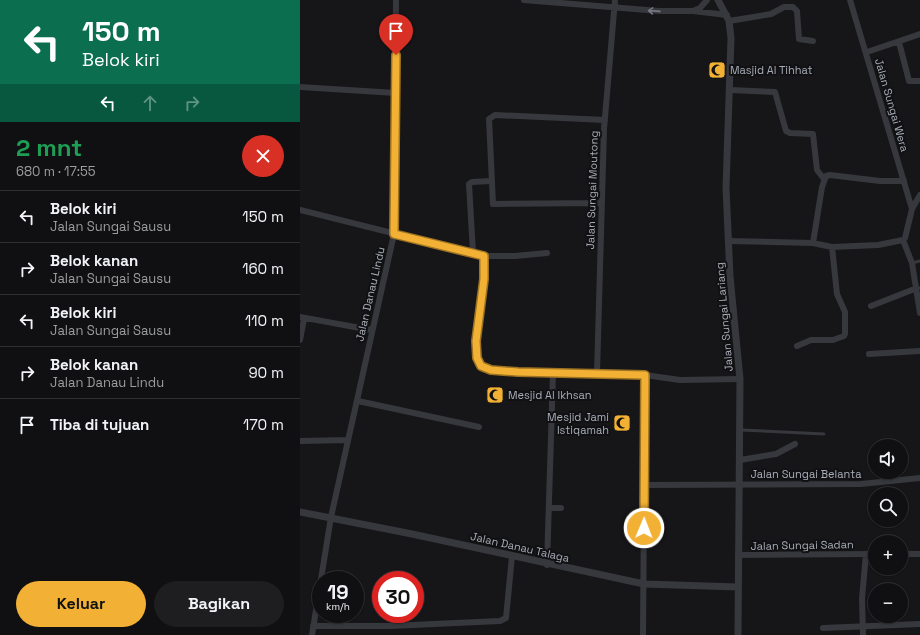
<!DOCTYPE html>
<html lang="id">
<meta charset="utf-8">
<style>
body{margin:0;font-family:"Space Grotesk",sans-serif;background:#1e1e20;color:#f1f3f6;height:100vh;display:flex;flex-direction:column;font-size:15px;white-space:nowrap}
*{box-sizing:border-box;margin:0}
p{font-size:13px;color:#9c9d9f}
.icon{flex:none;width:22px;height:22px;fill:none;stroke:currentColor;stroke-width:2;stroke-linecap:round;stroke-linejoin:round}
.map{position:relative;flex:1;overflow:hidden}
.panel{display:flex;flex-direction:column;background:#101012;width:300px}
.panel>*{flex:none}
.top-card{background:#0b6e4f;color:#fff;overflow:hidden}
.fabs{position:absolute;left:568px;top:439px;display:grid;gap:8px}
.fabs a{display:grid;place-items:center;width:40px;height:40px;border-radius:50%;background:#101012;box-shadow:0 1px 3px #0004,0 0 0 1px #303032;font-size:20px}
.speed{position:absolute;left:12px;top:571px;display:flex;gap:8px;font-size:20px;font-weight:700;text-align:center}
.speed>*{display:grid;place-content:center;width:52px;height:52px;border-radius:50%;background:#101012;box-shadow:0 1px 3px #0004,0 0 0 1px #303032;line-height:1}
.speed small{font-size:10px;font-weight:400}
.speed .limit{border:6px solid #d22;background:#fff;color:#111}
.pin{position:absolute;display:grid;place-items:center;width:34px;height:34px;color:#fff;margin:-41px -17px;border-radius:50% 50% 50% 0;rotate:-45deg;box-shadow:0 0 4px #0007}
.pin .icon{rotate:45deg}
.me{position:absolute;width:44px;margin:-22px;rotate:1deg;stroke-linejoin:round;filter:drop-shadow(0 0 3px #0008)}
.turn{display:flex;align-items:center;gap:14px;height:84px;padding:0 16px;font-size:18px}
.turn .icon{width:52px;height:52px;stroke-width:2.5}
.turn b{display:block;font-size:28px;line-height:34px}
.lanes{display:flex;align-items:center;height:38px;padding:0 16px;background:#0003;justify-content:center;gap:20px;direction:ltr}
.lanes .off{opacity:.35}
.round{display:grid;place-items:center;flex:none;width:42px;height:42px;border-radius:21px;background:#1e1e20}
.overview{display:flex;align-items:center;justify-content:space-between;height:68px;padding:0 16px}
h1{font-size:24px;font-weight:700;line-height:30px;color:#1e9e55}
.action{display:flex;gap:8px;margin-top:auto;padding:8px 16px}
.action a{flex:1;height:46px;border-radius:24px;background:#f2b134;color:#111;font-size:16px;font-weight:700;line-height:46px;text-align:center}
.action a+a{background:#1e1e20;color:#f1f3f6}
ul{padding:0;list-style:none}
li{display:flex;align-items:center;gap:12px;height:52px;padding:0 16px;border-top:1px solid #303032}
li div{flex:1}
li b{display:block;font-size:15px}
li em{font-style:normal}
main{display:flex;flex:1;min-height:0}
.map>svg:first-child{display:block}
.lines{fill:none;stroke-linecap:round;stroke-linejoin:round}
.service{stroke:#37383d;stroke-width:3}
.minor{stroke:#37383d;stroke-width:6}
.tertiary{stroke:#37383d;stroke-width:7}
.oneway{stroke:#757881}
.route-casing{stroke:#9d7322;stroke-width:10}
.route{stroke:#f2b134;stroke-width:7}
.labels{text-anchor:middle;stroke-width:4;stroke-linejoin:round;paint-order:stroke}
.poi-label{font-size:11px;fill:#a8adb8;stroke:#111113;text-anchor:start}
.street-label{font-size:11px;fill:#a8adb8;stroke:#111113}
</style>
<main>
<section class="panel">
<div class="top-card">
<div class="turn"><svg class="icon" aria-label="left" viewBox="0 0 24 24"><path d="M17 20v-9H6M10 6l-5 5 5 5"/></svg><div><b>150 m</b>Belok kiri</div></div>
<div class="lanes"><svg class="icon" aria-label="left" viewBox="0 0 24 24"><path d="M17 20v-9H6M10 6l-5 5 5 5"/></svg><svg class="icon off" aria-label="ahead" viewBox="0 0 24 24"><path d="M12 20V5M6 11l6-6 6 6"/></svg><svg class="icon off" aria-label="right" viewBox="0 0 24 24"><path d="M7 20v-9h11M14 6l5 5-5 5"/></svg></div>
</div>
<div class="overview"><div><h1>2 mnt</h1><p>680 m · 17:55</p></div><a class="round" style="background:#d93025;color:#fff"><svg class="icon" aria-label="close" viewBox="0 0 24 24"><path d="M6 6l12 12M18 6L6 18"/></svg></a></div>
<ul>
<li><svg class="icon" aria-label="left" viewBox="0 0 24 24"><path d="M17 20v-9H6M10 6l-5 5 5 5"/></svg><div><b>Belok kiri</b><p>Jalan Sungai Sausu</p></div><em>150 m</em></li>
<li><svg class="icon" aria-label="right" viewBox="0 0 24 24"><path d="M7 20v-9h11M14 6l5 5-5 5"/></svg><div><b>Belok kanan</b><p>Jalan Sungai Sausu</p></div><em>160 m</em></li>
<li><svg class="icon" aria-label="left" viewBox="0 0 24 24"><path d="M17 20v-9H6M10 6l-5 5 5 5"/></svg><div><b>Belok kiri</b><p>Jalan Sungai Sausu</p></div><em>110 m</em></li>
<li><svg class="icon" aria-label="right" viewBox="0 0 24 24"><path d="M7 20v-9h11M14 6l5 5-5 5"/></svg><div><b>Belok kanan</b><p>Jalan Danau Lindu</p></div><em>90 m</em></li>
<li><svg class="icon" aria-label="arrive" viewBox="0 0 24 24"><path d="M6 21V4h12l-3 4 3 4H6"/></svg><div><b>Tiba di tujuan</b></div><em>170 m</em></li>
</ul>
<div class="action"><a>Keluar</a><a>Bagikan</a></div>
</section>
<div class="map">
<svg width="620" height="635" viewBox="0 0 620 635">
<rect width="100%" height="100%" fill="#161618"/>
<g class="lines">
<path class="service" d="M 612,263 L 620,261
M 441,430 L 524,434"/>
<path class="minor" d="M 224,0 L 359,11 L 393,11 L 400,8 L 407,0
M 393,11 L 427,15
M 429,21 L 471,14 L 484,7 L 493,7 L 497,11 L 499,39 L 513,41
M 599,42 L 609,81 L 620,81
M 567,52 L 620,34
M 0,87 L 96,93
M 430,90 L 475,92 L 486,131 L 490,133 L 513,134 L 517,170 L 524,179
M 302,203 L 193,204 L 189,119 L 195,115 L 305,120
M 612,209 L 620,195
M 0,210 L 184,256 L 184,279 L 176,341 L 177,358 L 181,366 L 191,370 L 218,372 L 345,375 L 380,380 L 440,379
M 603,240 L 612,263 L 620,313
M 428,241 L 513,243 L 532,247 L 578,245 L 603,240 L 605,238 L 612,209 L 550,0
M 513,243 L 522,187 L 526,176 L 530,175 L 580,181 L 604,181
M 173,253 L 169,184 L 172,182 L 191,181
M 184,256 L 215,256 L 247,253
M 571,306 L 617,288
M 0,317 L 71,330
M 0,340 L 4,319
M 497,346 L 511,340 L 533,340 L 544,336 L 545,334 L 545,312 L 537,294 L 532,247
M 569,354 L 620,351
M 297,373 L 304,129 L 315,0
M 58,401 L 179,427
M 0,441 L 47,440
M 440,460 L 476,454 L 495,444
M 345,485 L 561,484 L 620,478
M 250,508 L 261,508
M 601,554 L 620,554
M 438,555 L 575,554
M 247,565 L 253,372
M 13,626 L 90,626 L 200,621 L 206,618 L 212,556
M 523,628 L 620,624
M 12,635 L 31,517 L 94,234 L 96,0
M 343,635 L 345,375
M 563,635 L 562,598 L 566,554"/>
<path class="tertiary" d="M 418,0 L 429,21 L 431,38 L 426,188 L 430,276 L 440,379 L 438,635
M 0,512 L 112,534 L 344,584 L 438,587"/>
</g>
<defs><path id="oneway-shaft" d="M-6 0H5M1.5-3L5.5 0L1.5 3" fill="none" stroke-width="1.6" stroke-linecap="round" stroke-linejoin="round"/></defs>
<use class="oneway" href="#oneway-shaft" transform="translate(354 11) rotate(-176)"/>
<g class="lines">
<g class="route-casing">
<path id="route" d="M 96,55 L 94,234 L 184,256 L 184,279 L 176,341 L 177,358 L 181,366 L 191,370 L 218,372 L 345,375 L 344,528"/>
</g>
<use href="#route" class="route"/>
</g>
<defs>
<g id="mosque-square" transform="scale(0.9)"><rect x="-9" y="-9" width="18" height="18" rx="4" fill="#f2b134" stroke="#111113"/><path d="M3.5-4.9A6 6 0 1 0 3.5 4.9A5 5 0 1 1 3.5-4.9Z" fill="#111"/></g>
</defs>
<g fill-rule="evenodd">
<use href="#mosque-square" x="417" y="70"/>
<use href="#mosque-square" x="195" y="395"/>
<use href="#mosque-square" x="322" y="423"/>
</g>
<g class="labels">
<g class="poi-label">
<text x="430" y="74">Masjid Al Tihhat</text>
<text x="208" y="399">Mesjid Al Ikhsan</text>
<text x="309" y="421" text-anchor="end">Mesjid Jami<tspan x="309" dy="13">Istiqamah</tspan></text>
</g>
<g class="street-label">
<text transform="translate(592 105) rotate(74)" y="4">Jalan Sungai Wera</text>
<text transform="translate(292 190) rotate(-88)" y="4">Jalan Sungai Moutong</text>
<text transform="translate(70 294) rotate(-77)" y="4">Jalan Danau Lindu</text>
<text transform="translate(424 317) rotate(-95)" y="4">Jalan Sungai Lariang</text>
<text x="506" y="478">Jalan Sungai Belanta</text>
<text transform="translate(502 545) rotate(-1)" y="4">Jalan Sungai Sadan</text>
<text transform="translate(220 547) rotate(13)" y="4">Jalan Danau Talaga</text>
</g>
</g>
</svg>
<div class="fabs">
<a><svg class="icon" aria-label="sound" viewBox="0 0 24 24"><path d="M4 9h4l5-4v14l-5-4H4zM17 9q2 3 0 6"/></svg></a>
<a><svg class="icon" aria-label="search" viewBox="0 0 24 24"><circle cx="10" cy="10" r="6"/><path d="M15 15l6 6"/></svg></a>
<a>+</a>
<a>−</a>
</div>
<div class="speed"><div>19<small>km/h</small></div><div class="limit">30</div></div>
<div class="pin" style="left:96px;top:55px;background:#d93025"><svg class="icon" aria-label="arrive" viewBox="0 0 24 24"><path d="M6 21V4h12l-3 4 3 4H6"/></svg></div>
<svg class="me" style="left:344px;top:528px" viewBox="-20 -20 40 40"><circle r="17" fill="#f2b134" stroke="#fff" stroke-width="3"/><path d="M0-11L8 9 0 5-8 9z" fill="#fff"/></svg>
</div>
</main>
